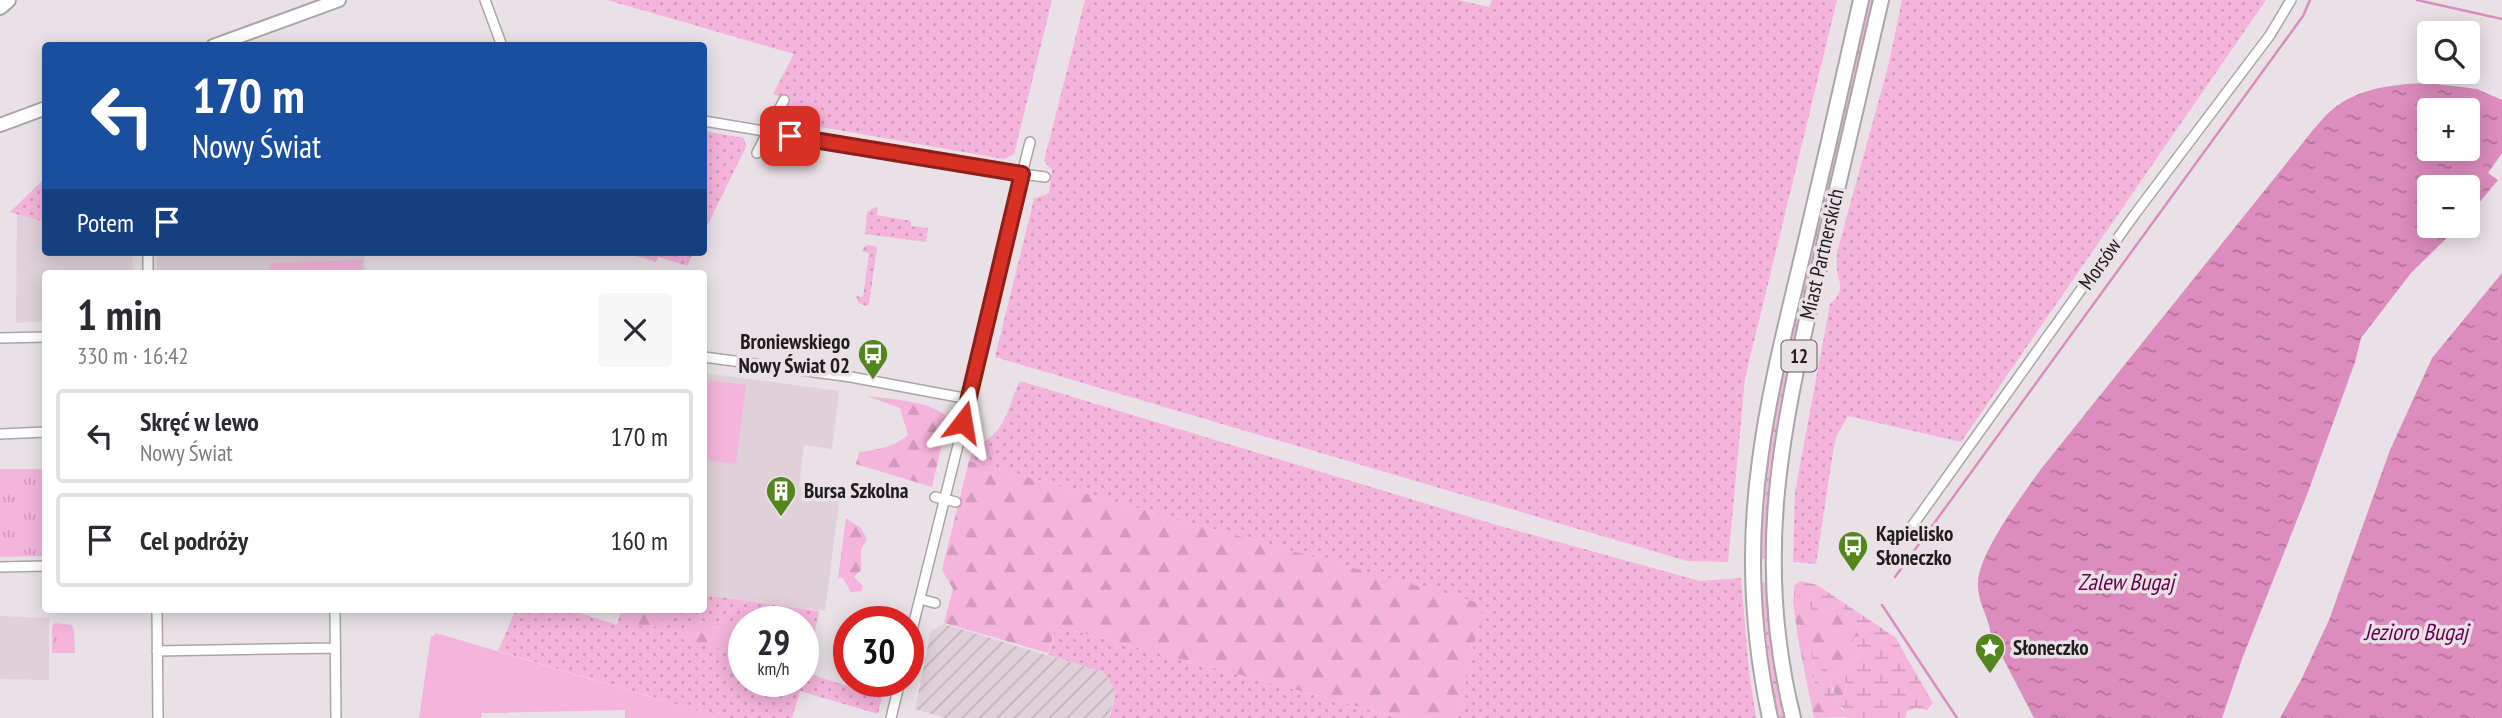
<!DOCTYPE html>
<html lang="pl">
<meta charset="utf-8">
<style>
body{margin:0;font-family:"PT Sans Narrow",sans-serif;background:#f7f7f7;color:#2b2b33;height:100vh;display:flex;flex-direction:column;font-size:26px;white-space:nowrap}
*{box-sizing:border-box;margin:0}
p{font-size:23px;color:#7c7c81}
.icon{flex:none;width:38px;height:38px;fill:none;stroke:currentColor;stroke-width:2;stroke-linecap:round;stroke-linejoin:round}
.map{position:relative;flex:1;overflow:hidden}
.panel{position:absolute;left:42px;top:270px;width:665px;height:343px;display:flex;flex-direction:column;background:#fff;border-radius:7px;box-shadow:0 4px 18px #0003}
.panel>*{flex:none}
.hud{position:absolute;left:42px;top:42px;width:665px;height:214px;border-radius:7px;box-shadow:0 4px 18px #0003;background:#1a4fa0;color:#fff;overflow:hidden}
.tools{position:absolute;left:2417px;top:21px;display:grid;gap:14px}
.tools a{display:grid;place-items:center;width:63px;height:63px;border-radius:7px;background:#fff;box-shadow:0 4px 18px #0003;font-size:35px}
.speed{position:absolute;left:728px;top:606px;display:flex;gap:14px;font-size:35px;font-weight:700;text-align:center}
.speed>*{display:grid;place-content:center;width:91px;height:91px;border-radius:50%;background:#fff;box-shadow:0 4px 18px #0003;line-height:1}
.speed small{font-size:18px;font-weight:400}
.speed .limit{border:10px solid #d22;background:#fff;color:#111}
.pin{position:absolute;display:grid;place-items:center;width:60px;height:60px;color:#fff;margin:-30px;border-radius:14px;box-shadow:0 4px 10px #0006}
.me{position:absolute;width:77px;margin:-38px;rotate:14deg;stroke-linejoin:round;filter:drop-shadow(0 0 5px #0008)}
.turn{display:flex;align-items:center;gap:24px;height:147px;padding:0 35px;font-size:32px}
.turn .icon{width:91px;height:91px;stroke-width:2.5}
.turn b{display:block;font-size:49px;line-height:60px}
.then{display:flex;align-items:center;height:66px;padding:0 35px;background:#0003;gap:14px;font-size:26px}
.round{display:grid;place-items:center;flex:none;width:74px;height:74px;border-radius:7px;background:#f7f7f7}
.overview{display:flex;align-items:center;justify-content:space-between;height:119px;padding:0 35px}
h1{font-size:42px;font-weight:700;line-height:52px}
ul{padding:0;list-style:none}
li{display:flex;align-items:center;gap:21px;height:94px;margin:0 14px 10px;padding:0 21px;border:4px solid #e1e1e2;border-radius:7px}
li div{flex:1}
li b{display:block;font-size:26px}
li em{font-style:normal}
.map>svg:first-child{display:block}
.built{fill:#e0d1d9}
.industrial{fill:url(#industrial-furrows)}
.grass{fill:url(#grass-dots);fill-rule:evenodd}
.forest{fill:url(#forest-firs)}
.wetland{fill:url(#wetland-marsh)}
.park{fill:url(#park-tufts)}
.garden{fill:#f5b4db}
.water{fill:url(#water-ripples);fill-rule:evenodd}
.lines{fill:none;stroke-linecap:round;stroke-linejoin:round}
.stream{stroke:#dc8cbe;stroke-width:2.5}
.street-casing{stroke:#aba4a8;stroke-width:12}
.secondary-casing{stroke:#aba4a8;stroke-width:16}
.primary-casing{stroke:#aba4a8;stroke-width:18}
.street{stroke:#fff;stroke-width:9}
.secondary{stroke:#fff;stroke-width:12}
.primary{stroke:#fff;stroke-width:14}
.route-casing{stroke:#8d1f18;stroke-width:18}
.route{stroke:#d93025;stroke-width:12}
.labels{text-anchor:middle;stroke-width:7;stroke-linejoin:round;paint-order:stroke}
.shield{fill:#e9e1e6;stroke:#5c585b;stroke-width:2}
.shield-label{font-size:19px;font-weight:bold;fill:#201d1f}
.street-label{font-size:21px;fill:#201d1f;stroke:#e9e1e6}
.poi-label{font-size:21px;font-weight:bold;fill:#201d1f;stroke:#e9e1e6;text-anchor:start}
.water-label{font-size:23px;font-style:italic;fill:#64004b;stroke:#e9e1e6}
</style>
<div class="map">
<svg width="2502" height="718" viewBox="0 0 2502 718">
<defs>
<pattern id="industrial-furrows" width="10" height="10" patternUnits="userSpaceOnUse" patternTransform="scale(1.75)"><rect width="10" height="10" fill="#e0d1d9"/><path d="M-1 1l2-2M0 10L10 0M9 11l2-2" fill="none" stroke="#c0b3ba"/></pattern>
<pattern id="grass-dots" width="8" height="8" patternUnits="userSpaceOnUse" patternTransform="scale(1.75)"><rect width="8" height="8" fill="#f5b4db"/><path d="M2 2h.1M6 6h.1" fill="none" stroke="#d29abc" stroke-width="1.8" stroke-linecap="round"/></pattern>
<pattern id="forest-firs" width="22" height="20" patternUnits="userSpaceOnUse" patternTransform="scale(1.75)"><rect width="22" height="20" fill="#f5b4db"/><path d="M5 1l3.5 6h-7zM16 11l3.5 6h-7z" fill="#d29abc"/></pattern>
<pattern id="wetland-marsh" width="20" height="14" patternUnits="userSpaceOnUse" patternTransform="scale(1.75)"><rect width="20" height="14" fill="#f5b4db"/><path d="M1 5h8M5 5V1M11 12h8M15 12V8" fill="none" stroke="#d29abc"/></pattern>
<pattern id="park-tufts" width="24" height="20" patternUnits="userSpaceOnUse" patternTransform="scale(1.75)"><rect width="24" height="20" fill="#f5b4db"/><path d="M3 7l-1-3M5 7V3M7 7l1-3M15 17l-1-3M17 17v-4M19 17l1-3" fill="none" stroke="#d29abc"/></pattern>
<pattern id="water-ripples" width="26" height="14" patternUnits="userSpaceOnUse" patternTransform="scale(1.75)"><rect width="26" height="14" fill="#dc8cbe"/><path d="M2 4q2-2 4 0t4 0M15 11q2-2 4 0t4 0" fill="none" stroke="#b2729a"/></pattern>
</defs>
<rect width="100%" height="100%" fill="#e9e1e6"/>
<path class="built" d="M 17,213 L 45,222 L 46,252 L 132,252 L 133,273 L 46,273 L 45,321 L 16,323 Z
M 156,252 L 364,252 L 365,273 L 157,273 Z
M 704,373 L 839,391 L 832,449 L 804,445 L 799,487 L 840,494 L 825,611 L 704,595 Z
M 0,616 L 49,618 L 49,680 L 0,679 Z"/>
<path class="industrial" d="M 944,624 L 1103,672 L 1116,691 L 1109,718 L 945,718 L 915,709 L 931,631 Z"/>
<path class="grass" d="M 607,0 L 1052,0 L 1014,154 L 1004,159 L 792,122 L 783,115 L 790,102 L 773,94 L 794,54 Z
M 1085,0 L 1458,0 L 1489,7 L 1492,0 L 1837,0 L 1745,378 L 1728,562 L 1687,561 L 995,357 L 1034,199 L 1049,193 L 1052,170 L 1044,161 Z
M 1869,0 L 1875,0 L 1785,390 L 1770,475 L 1766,559 L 1761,559 L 1764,484 L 1777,397 Z
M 1902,0 L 2266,0 L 1961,442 L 1848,416 L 1836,437 L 1834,446 L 1816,564 L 1793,562 L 1795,492 L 1830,304 C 1841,295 1842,288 1838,275 C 1836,268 1837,259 1837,252 L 1889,63 Z
M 704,131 L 744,138 L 746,147 L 704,232 Z
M 45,178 L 45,222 L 10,212 Z
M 875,207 L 878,208 L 877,215 L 911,221 L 911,226 L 928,228 L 926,242 L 865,234 L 867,212 Z
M 866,245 L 875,246 L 877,248 L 869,304 L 866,306 L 859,303 L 856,296 L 863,297 L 869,253 L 862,251 Z
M 622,252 L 694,252 L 687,266 L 659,257 L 656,262 Z
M 1020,381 L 1500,526 L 1700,581 L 1741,578 L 1749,671 L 1756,718 L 1458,718 L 1482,604 L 969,461 C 975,443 988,443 999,428 C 1009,415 1012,396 1020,381 Z
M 1761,582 L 1767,582 L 1771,636 L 1787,718 L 1777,718 L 1775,709 L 1764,621 Z
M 704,595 L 819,611 L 806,673 L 882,697 L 878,714 L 800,691 L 792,718 L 722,718 L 498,651 L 516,609 L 567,609 L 617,625 L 621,609 L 704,609 ZM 744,621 L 803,621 L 803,681 L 744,681 Z
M 1056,626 L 1401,718 L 1110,718 L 1116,691 L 1103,672 L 1048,655 Z"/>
<path class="forest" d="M 867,396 C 887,399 938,401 949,420 C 952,425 951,430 950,437 L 944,434 L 932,487 L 856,464 L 859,452 C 877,450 894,447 908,435 L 900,408 Z
M 969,461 L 1483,604 L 1458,718 L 1401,718 L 1056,626 L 1048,653 L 944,623 L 953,589 L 942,570 Z
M 846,518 L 861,528 L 867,539 L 861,550 L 861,570 L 854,577 L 863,586 L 862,591 L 851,592 L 843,578 L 838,578 Z
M 1801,595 L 1809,597 L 1811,612 L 1823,615 L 1827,610 L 1839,607 L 1849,610 L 1847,616 L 1869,635 L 1861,637 C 1857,661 1862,660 1839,674 L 1847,684 L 1844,695 L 1836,699 L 1829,676 L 1811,652 L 1815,685 L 1822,688 C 1826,700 1841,706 1850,717 L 1814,718 L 1798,639 L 1793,601 L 1794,596 Z
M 624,609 L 675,609 L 652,629 L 622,621 Z
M 699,622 L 744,628 L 744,655 L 679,638 Z"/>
<path class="wetland" d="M 1800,581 L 1817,585 L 1895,637 L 1933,703 L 1927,710 L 1916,708 L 1907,711 L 1905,718 L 1845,718 L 1849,717 L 1842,707 L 1821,709 L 1822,699 L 1825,696 L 1822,688 L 1815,685 L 1811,652 L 1817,650 L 1822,656 L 1832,686 L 1832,690 L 1837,699 L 1844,695 L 1847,684 L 1839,674 C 1850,667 1860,663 1859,648 L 1852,642 L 1854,637 L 1868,635 L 1857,624 L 1846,621 L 1849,611 L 1839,607 L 1827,610 L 1820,625 L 1815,627 L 1807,626 L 1806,617 L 1811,611 L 1809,597 L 1794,596 L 1794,586 Z"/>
<path class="park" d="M 0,469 L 45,469 L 45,556 L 0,557 Z
M 54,623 L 72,625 L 74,631 L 75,653 L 52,653 L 52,628 Z"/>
<path class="garden" d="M 362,260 L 362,273 L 270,273 L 270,263 Z
M 704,380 L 746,385 L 736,464 L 704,460 Z
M 436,633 L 722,718 L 625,718 L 625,710 L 482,713 L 481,718 L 419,718 L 431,636 L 434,636 Z"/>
<path class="water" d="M 2428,83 L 2477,89 L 2502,100 L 2502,153 L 2488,173 L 2498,180 L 2468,216 L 2468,187 L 2429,187 L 2429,226 L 2459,226 L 2411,273 L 2361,338 L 2355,362 L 2308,492 L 2242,659 L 2222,718 L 2034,718 L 1991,635 C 1989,617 1977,602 1978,583 C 1978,554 2023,494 2041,469 L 2313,130 C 2320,122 2328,112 2337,106 C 2363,87 2397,84 2428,83 ZM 2429,110 L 2468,110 L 2468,149 L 2429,149 Z
M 2502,273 L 2502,718 L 2280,718 L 2301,680 L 2329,620 L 2390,450 L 2432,358 Z"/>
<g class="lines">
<path class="stream" d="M 2417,0 L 2502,19
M 1895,577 L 2303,16 L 2310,0
M 1882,605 L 1957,718"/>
<g class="street-casing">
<path id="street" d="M 485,0 L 502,46
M 704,121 L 1022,174 L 980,357 L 908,646
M 1030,142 L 1022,174 L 1045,177
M 757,153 L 784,100
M 148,252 L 148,273
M 0,338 L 46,337
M 704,357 L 851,377 L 969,399
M 0,434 L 46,432
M 935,497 L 956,502
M 1910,529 L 2135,214 L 2270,35 L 2291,0
M 0,567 L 46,566
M 920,599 L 935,603
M 157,609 L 158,718
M 335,609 L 336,718
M 157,651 L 335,648
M 891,718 L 900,681"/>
</g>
<g class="secondary-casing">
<path id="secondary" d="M 213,46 L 339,0
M 0,125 L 46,108"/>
</g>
<g class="primary-casing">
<path id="primary" d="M 0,7 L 8,0
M 1770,718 C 1752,634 1748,545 1760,460 C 1769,390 1787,321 1803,253 C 1823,169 1842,84 1861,0
M 1793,718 C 1752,554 1783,423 1820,263 C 1840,176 1860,88 1881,0"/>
</g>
<use href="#street" class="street"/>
<use href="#secondary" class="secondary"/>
<use href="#primary" class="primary"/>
</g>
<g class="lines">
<g class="route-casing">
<path id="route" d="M 790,136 L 1022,174 L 963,422"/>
</g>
<use href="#route" class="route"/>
</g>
<defs>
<g id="bus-pin" transform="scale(1.575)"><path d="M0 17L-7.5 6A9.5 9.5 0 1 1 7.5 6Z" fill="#53861c" stroke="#e9e1e6"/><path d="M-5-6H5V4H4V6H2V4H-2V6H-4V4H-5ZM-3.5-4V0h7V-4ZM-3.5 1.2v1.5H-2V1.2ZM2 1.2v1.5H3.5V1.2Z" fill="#fff"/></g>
<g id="building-pin" transform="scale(1.575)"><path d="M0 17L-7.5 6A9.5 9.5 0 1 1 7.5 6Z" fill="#53861c" stroke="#e9e1e6"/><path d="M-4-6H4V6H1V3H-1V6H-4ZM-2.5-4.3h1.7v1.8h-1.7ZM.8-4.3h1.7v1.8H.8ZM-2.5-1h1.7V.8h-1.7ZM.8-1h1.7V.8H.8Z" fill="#fff"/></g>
<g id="sight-pin" transform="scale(1.575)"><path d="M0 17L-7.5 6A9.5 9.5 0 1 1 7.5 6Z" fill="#53861c" stroke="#e9e1e6"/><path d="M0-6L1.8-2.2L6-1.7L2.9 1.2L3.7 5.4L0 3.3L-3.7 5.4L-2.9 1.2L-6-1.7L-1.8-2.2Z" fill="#fff"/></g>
</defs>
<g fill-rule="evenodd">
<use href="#bus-pin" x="873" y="354"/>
<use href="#building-pin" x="781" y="491"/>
<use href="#bus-pin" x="1853" y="546"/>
<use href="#sight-pin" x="1990" y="648"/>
</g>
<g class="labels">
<rect class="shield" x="1781.5" y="340.5" width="35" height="31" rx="5"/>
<g class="shield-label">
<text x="1799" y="363">12</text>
</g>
<g class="street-label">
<text transform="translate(1822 254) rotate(-77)" y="7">Miast Partnerskich</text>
<text transform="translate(2100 264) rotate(-55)" y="7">Morsów</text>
</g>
<g class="poi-label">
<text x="850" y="349" text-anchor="end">Broniewskiego<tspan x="850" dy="24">Nowy Świat 02</tspan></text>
<text x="804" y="498">Bursa Szkolna</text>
<text x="1876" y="541">Kąpielisko<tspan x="1876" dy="24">Słoneczko</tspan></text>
<text x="2013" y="655">Słoneczko</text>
</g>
<g class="water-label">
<text x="2126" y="590">Zalew Bugaj</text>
<text x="2416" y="640">Jezioro Bugaj</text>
</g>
</g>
</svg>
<div class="tools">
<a><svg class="icon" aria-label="search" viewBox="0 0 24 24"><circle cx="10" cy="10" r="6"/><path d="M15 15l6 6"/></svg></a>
<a>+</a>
<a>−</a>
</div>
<div class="speed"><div>29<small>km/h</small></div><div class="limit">30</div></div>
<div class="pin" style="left:790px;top:136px;background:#d93025"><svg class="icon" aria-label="arrive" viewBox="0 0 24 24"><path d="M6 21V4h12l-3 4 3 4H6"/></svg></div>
<svg class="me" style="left:963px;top:422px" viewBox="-20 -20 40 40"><path d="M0-17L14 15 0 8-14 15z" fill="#d93025" stroke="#fff" stroke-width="4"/></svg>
<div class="hud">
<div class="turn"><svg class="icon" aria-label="left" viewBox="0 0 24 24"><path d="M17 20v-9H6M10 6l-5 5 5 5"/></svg><div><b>170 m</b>Nowy Świat</div></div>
<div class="then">Potem<svg class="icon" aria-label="arrive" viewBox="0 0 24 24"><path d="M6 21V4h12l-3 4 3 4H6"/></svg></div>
</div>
<section class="panel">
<div class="overview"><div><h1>1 min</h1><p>330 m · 16:42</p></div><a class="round"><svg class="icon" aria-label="close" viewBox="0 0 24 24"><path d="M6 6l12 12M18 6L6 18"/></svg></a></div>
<ul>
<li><svg class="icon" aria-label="left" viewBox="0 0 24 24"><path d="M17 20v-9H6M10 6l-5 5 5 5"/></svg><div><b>Skręć w lewo</b><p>Nowy Świat</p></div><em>170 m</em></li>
<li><svg class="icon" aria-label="arrive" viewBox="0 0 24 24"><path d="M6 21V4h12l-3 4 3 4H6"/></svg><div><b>Cel podróży</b></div><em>160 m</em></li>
</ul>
</section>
</div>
